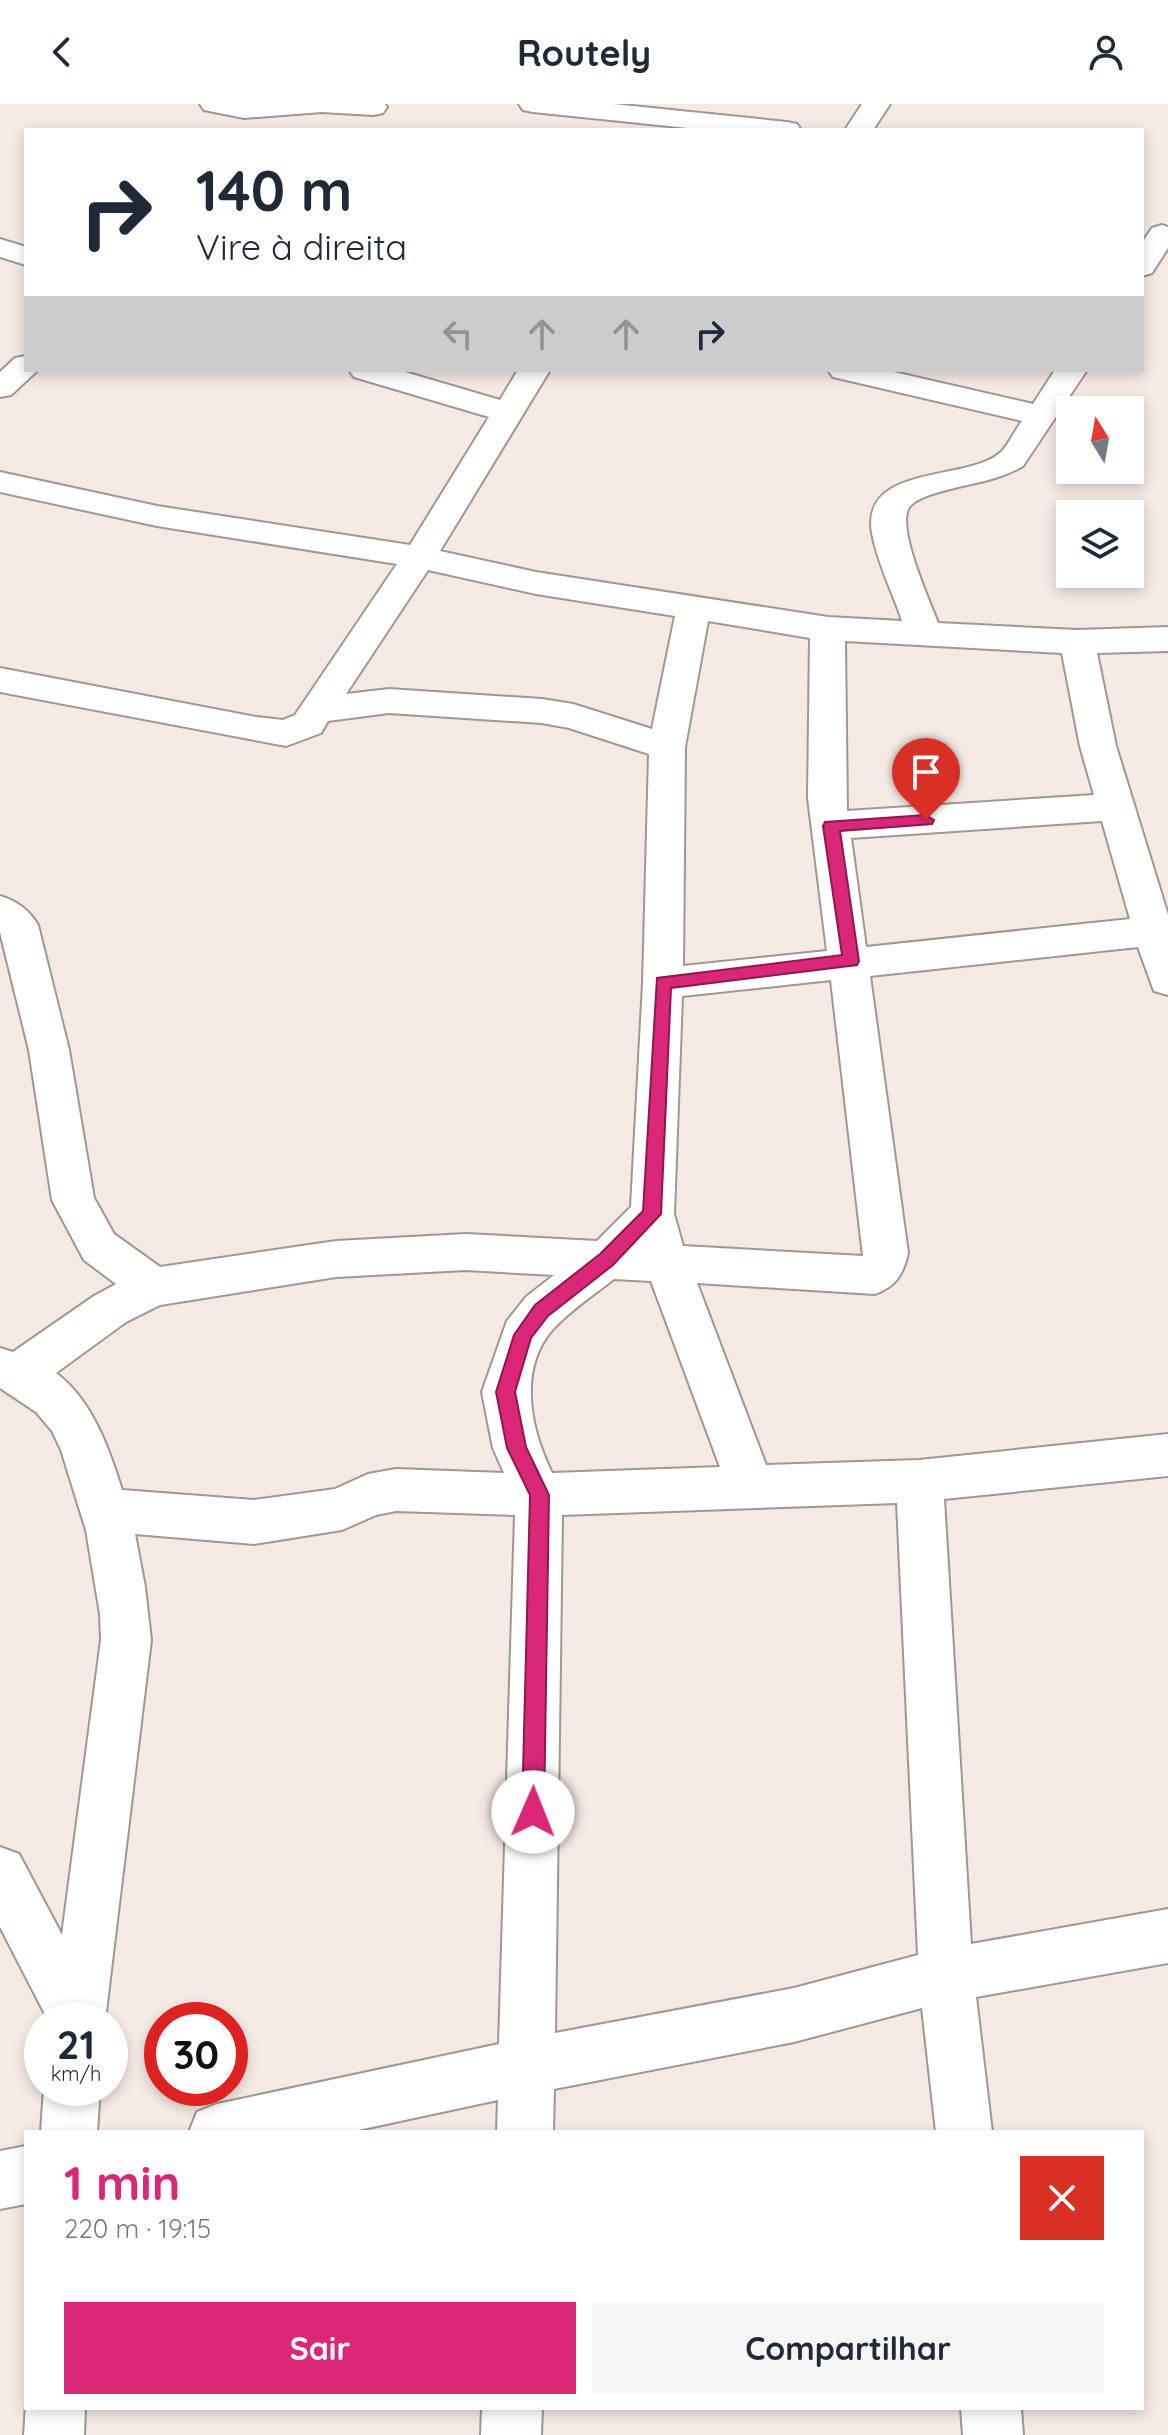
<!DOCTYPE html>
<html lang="pt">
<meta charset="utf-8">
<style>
body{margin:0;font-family:Quicksand,sans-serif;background:#f6f6f7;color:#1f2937;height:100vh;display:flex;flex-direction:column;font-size:30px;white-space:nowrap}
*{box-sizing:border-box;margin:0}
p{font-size:26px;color:#747a83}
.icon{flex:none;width:44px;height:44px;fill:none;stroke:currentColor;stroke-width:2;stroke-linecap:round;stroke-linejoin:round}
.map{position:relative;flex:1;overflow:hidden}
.panel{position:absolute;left:24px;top:2026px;width:1120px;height:280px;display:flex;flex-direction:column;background:#fff;border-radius:0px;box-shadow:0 4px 12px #0003}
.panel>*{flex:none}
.banner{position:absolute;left:24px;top:24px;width:1120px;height:244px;border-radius:0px;box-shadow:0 4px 12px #0003;background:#fff;color:#1f2937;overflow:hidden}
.needle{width:52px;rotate:349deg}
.controls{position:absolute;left:1056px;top:292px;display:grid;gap:16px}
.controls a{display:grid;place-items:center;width:88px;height:88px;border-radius:0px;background:#fff;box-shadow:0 4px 12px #0003;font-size:40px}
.speed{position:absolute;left:24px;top:1898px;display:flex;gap:16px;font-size:40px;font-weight:700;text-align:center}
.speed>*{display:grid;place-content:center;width:104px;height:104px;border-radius:50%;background:#fff;box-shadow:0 4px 12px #0003;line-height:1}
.speed small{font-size:20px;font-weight:400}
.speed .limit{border:12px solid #d22;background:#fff;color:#111}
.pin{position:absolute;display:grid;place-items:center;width:68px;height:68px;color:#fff;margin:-82px -34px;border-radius:50% 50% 50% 0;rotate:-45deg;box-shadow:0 0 8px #0007}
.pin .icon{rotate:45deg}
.me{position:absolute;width:88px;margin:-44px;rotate:1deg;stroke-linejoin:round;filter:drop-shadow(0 0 6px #0008)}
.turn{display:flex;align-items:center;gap:28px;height:168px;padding:0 40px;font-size:36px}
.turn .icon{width:104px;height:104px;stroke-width:2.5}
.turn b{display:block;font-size:56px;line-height:68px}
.lanes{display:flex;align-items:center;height:76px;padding:0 40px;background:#0003;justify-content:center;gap:40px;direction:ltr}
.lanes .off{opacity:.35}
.round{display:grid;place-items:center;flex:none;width:84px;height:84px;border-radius:0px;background:#f6f6f7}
.head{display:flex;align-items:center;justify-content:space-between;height:136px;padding:0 40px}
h1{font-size:48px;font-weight:700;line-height:60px;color:#db2777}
.button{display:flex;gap:16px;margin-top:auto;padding:16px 40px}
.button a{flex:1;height:92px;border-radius:0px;background:#db2777;color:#fff;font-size:32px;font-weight:700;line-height:92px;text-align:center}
.button a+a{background:#f6f6f7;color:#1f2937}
header{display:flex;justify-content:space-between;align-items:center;height:104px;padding:0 40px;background:#fff;font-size:36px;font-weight:700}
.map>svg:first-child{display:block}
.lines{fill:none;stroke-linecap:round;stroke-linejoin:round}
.minor-casing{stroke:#a19692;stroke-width:4}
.minor{fill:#fff;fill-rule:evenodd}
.route{fill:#db2777;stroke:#8e194d;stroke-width:2}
</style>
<header><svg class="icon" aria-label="back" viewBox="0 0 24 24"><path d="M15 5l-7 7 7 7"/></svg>Routely<svg class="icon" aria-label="person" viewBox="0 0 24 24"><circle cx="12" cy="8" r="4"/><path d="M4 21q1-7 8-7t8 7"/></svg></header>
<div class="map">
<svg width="1168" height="2331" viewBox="0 0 1168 2331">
<rect width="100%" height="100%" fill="#f5e9e4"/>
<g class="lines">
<g class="minor-casing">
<path id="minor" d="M 200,0 L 385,0 L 387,3 L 383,9 L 373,11 L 322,8 L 244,14 L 204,6 Z
M 519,0 L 613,0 L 787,18 L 797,20 L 801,26 L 707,26 L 533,8 L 523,6 Z
M 862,0 L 890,0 L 873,26 L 845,26 Z
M 1162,121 L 1168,123 L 1168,144 L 1152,169 L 1142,172 L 1142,139 L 1152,124 Z
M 0,135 L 26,143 L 26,161 L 0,153 Z
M 26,252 L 26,266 L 38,266 L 11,291 L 0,293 L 0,268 L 15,254 Z
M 349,266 L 398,266 L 500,296 L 518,266 L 550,266 L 440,447 L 536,468 L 828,513 L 902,517 C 893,489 877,458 872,429 C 860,359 970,378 1001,348 C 1009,340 1015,326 1022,317 L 833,273 L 828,266 L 885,266 L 1033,300 L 1055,266 L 1087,266 L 1023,362 C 1003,374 981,378 958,383 C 944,387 922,391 911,401 C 893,418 930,497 938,519 L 1077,526 L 1168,523 L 1168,547 L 1097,549 L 1116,642 L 1168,811 L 1168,891 L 1154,887 L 1138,843 L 870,872 L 908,1149 C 903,1171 896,1182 875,1190 L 697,1179 L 766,1361 L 919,1356 L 1168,1330 L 1168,1372 L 944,1395 L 971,1840 L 1168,1805 L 1168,1859 L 976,1893 L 992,2028 L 936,2028 L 922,1904 L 794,1938 L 554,1985 L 553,2028 L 497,2028 L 498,1996 L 349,2028 L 189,2028 L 197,2008 L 217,2000 L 499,1940 L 515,1411 L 396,1407 L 376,1411 L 342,1426 L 254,1440 L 135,1430 L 145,1483 L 151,1536 L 105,1916 L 48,1916 L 0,1823 L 0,1743 L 19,1750 L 62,1831 L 101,1536 L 100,1510 L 86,1426 L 61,1346 L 52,1327 L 36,1308 L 0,1284 L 0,1244 L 13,1248 L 94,1192 L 116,1180 L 84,1156 L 52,1096 L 29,946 L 0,828 L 0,792 C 17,797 29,806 38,821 L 69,946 L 94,1094 L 114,1130 L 160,1163 L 336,1137 L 466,1130 L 597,1137 L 631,1103 L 643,879 L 649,650 L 569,624 L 542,619 L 389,609 L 328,617 L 321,629 L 286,642 L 0,588 L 0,564 L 256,613 L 283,616 L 295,611 L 397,460 L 157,422 L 0,388 L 0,368 L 157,402 L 410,441 L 489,313 L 354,273 ZM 428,466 L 536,490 L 675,512 L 652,625 L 573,600 L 542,595 L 389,585 L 346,590 ZM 708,517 L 810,534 L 808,694 L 827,847 L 683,862 L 685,643 ZM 845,537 L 1062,549 L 1080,642 L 1094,691 L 847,707 ZM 1102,717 L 1130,815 L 866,843 L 851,734 ZM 831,876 L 863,1152 L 683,1142 L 674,1110 L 682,892 ZM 466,1166 L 554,1171 L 526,1193 L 507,1217 L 482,1288 L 493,1344 L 504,1369 L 396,1365 L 368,1370 L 335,1385 L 254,1396 L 122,1386 C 109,1344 92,1296 56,1269 L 126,1218 L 160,1201 L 336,1173 ZM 614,1175 L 651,1177 L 720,1363 L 552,1369 C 529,1322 516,1258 560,1218 C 577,1202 596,1189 614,1175 ZM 897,1399 L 918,1851 L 794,1884 L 555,1929 L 562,1411 Z
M 44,1984 L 100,1984 L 97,2028 L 41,2028 Z
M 26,2042 L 26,2100 L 0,2105 L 0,2047 Z
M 26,2301 L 26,2304 L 85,2304 L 84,2331 L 24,2331 Z
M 482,2304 L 542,2304 L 541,2331 L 481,2331 Z
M 961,2304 L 1021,2304 L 1023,2331 L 963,2331 Z"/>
</g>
<use href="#minor" class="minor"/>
</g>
<path class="route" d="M 926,711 L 934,716 L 932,720 L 840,727 L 859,857 L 857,861 L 671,884 L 661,1110 L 613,1161 L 548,1212 L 531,1234 L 515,1288 L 526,1343 L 549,1391 L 544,1708 L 541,1716 L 533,1719 L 526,1716 L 522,1708 L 530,1391 L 507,1344 L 496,1288 L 514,1231 L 535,1201 L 600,1150 L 643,1107 L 657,874 L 842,851 L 823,722 L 825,718 Z"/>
</svg>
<div class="controls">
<a><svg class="needle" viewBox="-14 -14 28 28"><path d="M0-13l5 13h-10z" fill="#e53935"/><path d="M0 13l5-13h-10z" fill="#747a83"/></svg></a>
<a><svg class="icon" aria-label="layers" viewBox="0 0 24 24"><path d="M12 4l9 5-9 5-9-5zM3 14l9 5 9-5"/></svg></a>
</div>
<div class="speed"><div>21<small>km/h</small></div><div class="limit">30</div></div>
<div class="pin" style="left:926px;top:716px;background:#d93025"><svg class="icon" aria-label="arrive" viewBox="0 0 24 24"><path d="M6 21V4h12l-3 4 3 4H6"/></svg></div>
<svg class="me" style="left:533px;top:1708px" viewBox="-20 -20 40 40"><circle r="19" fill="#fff"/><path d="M0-13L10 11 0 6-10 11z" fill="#db2777"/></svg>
<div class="banner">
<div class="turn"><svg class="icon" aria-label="right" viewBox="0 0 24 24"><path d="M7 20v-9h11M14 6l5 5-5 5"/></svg><div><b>140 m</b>Vire à direita</div></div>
<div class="lanes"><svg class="icon off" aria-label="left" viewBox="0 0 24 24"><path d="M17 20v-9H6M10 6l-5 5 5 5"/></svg><svg class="icon off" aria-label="ahead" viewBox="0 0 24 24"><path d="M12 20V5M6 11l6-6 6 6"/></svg><svg class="icon off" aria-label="ahead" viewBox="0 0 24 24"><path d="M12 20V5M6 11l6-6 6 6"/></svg><svg class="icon" aria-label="right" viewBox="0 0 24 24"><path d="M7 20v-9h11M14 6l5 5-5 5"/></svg></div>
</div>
<section class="panel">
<div class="head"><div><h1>1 min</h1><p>220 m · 19:15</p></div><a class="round" style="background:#d93025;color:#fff"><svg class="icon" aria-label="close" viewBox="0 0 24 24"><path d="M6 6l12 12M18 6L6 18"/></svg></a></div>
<div class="button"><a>Sair</a><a>Compartilhar</a></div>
</section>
</div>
